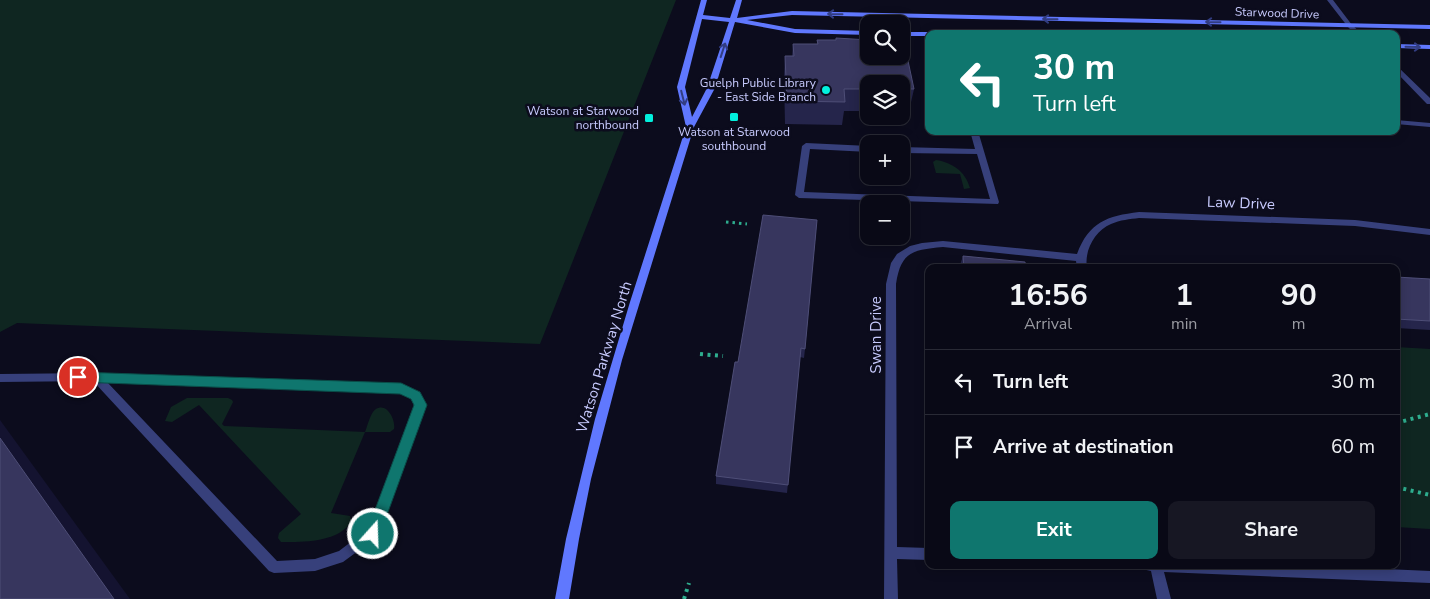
<!DOCTYPE html>
<meta charset="utf-8">
<style>
body{margin:0;font-family:"Nunito Sans",sans-serif;background:#171723;color:#f1f3f6;height:100vh;display:flex;flex-direction:column;font-size:19px;white-space:nowrap}
*{box-sizing:border-box;margin:0}
p{font-size:16px;color:#999aa1}
.icon{flex:none;width:28px;height:28px;fill:none;stroke:currentColor;stroke-width:2;stroke-linecap:round;stroke-linejoin:round}
.map{position:relative;flex:1;overflow:hidden}
.panel{position:absolute;left:925px;top:264px;width:475px;height:305px;display:flex;flex-direction:column;background:#090916;border-radius:10px;box-shadow:0 2px 12px #0003,0 0 0 1px #292a35}
.panel>*{flex:none}
.guide{position:absolute;left:925px;top:30px;width:475px;height:105px;border-radius:10px;box-shadow:0 2px 12px #0003,0 0 0 1px #292a35;background:#0f766e;color:#fff;overflow:hidden}
.buttons{position:absolute;left:860px;top:15px;display:grid;gap:10px}
.buttons a{display:grid;place-items:center;width:50px;height:50px;border-radius:10px;background:#090916;box-shadow:0 2px 12px #0003,0 0 0 1px #292a35;font-size:25px}
.pin{position:absolute;display:grid;place-items:center;width:42px;height:42px;color:#fff;margin:-21px;border:2px solid #fff;border-radius:50%;box-shadow:0 1px 5px #0007}
.me{position:absolute;width:55px;margin:-28px;rotate:20deg;stroke-linejoin:round;filter:drop-shadow(0 0 4px #0008)}
.turn{display:flex;align-items:center;gap:18px;height:105px;padding:0 25px;font-size:22px}
.turn .icon{width:65px;height:65px;stroke-width:2.5}
.turn b{display:block;font-size:35px;line-height:42px}
.eta{display:flex;justify-content:space-evenly;align-items:center;height:85px;text-align:center}
.eta b{font-size:30px;font-weight:700;line-height:35px}
.button{display:flex;gap:10px;margin-top:auto;padding:10px 25px}
.button a{flex:1;height:58px;border-radius:10px;background:#0f766e;color:#fff;font-size:20px;font-weight:700;line-height:58px;text-align:center}
.button a+a{background:#171723;color:#f1f3f6}
ul{padding:0;list-style:none}
li{display:flex;align-items:center;gap:15px;height:65px;padding:0 25px;border-top:1px solid #292a35}
li div{flex:1}
li b{display:block;font-size:19px}
li em{font-style:normal}
.map>svg:first-child{display:block}
.green{fill:#0f2621}
.lines{fill:none;stroke-linecap:round;stroke-linejoin:round}
.path-far1{stroke:#2ead8e;stroke-width:3;stroke-dasharray:2.5 4;stroke-linecap:butt}
.path{stroke:#2ead8e;stroke-width:4;stroke-dasharray:3 4.5;stroke-linecap:butt}
.lane{fill:#37407b;fill-rule:evenodd}
.street{fill:#37407b;fill-rule:evenodd}
.secondary{fill:#6078fe;fill-rule:evenodd}
.wall{fill:#25254b}
.shaded-wall{fill:#141330}
.building{fill:#37365e;stroke:#4e4e77}
.oneway{stroke:#323d82}
.route{fill:#0f766e;stroke:#0a4d48}
.poi-dot{fill:#02f0dd;stroke:#0c0c1d;stroke-width:2}
.labels{text-anchor:middle;stroke-width:5;stroke-linejoin:round;paint-order:stroke}
.far-street-label{font-size:12px;fill:#c8cbfe;stroke:#0c0c1d}
.far-poi-label{font-size:12px;fill:#c8cbfe;stroke:#0c0c1d;text-anchor:end}
.street-label{font-size:15px;fill:#c8cbfe;stroke:#0c0c1d}
</style>
<div class="map">
<svg width="1430" height="599" viewBox="0 0 1430 599">
<rect width="100%" height="100%" fill="#0c0c1d"/>
<path class="green" d="M 0,0 L 676,0 L 540,344 L 17,323 L 0,332 Z
M 936,160 C 953,163 965,171 970,188 L 964,189 L 960,174 L 936,173 L 933,162 Z
M 1396,347 L 1430,349 L 1430,529 L 1396,527 Z
M 187,398 L 228,398 L 232,400 L 233,402 L 222,424 L 224,426 L 365,432 C 368,425 370,413 376,409 C 387,402 396,420 394,429 L 390,432 L 365,432 L 331,513 L 350,516 L 351,521 C 341,541 307,542 287,542 L 281,542 L 278,538 L 279,533 L 301,514 L 199,405 L 172,422 L 165,421 L 171,407 Z"/>
<g class="lines">
<path class="path-far1" d="M 726,222 L 747,224"/>
<path class="path" d="M 700,354 L 723,356
M 1396,423 L 1430,414
M 1396,487 L 1430,495
M 684,599 L 689,583"/>
<path class="lane" d="M 1327,0 L 1333,0 L 1352,25 L 1352,27 L 1348,27 Z
M 1396,120 L 1430,123 L 1430,127 L 1396,124 Z
M 970,131 L 978,131 L 999,202 L 998,204 L 799,198 L 795,195 L 802,146 L 806,143 L 869,146 L 869,152 L 810,149 L 804,192 L 990,199 L 977,154 L 901,153 L 901,147 L 975,149 Z
M 96,373 L 401,384 L 419,393 L 426,405 L 377,537 L 343,562 L 315,571 L 274,573 L 269,571 L 93,381 L 0,382 L 0,374 ZM 107,382 L 400,393 L 411,399 L 414,405 L 368,529 L 339,551 L 315,559 L 277,561 Z"/>
<path class="street" d="M 1348,25 L 1352,25 L 1362,34 L 1355,34 L 1348,27 Z
M 1396,65 L 1430,98 L 1430,104 L 1427,104 L 1396,72 Z
M 1139,212 L 1355,220 L 1430,229 L 1430,235 L 1355,226 L 1139,218 C 1130,219 1120,220 1111,224 C 1095,231 1084,250 1087,268 L 1077,268 L 1076,261 L 943,247 C 913,250 901,251 896,284 L 897,547 L 929,548 L 929,560 L 897,559 L 898,599 L 884,599 L 886,284 L 891,263 L 897,254 L 910,246 L 922,243 L 943,241 L 1077,254 C 1089,222 1107,216 1139,212 Z
M 1140,565 L 1297,565 L 1430,571 L 1430,583 L 1164,572 L 1171,599 L 1157,599 L 1151,571 L 1142,569 Z"/>
<path class="secondary" d="M 701,0 L 707,0 L 703,15 L 730,18 L 736,0 L 742,0 L 737,18 L 792,11 L 1430,25 L 1430,29 L 792,15 L 747,20 L 795,29 L 869,31 L 869,35 L 795,33 L 735,22 L 715,88 L 694,127 L 622,360 L 591,479 L 579,539 L 569,599 L 555,599 L 566,539 L 595,419 L 630,302 L 686,127 L 677,87 ZM 702,19 L 729,22 L 707,88 L 692,117 L 685,87 Z
M 901,32 L 929,32 L 932,34 L 929,34 L 929,36 L 901,36 Z
M 1396,44 L 1430,45 L 1430,49 L 1396,48 Z"/>
</g>
<path class="wall" d="M 817,40 L 914,89 L 909,111 L 901,111 L 901,84 L 869,84 L 869,111 L 844,111 L 842,125 L 785,124 L 784,78 L 785,56 L 792,56 L 793,44 L 817,44 Z
M 817,220 L 805,349 L 804,358 L 800,357 L 787,493 L 716,484 L 716,476 L 738,362 Z
M 963,256 L 1026,268 L 960,268 L 960,265 Z
M 1396,277 L 1430,279 L 1430,330 L 1396,328 Z"/>
<path class="shaded-wall" d="M 0,420 L 130,599 L 114,599 L 0,438 Z"/>
<path class="building" d="M 836,38 L 869,40 L 869,56 L 901,56 L 901,42 L 904,42 L 914,89 L 901,89 L 901,84 L 869,84 L 869,89 L 844,89 L 845,102 L 787,101 L 785,56 L 794,56 L 793,44 L 818,44 L 817,40 L 836,40 Z
M 763,215 L 817,220 L 805,349 L 801,348 L 788,485 L 716,476 L 735,362 L 738,362 Z
M 963,256 L 1025,262 L 1026,268 L 964,268 Z
M 1144,265 L 1190,268 L 1145,268 Z
M 1396,277 L 1430,279 L 1430,321 L 1396,319 Z
M 0,438 L 114,599 L 0,599 Z"/>
<defs><path id="oneway-shaft" d="M-6 0H5M1.5-3L5.5 0L1.5 3" fill="none" stroke-width="1.6" stroke-linecap="round" stroke-linejoin="round" transform="scale(1.25)"/></defs>
<g class="oneway">
<use href="#oneway-shaft" transform="translate(835 14) rotate(-179)"/>
<use href="#oneway-shaft" transform="translate(1050 19) rotate(-179)"/>
<use href="#oneway-shaft" transform="translate(1213 22) rotate(-179)"/>
<use href="#oneway-shaft" transform="translate(1413 47) rotate(1)"/>
<use href="#oneway-shaft" transform="translate(723 50) rotate(-72)"/>
<use href="#oneway-shaft" transform="translate(683 98) rotate(76)"/>
</g>
<path class="route" d="M 78,372 L 401,383 L 420,392 L 427,405 L 380,534 L 378,538 L 373,540 L 368,538 L 366,534 L 414,405 L 411,399 L 400,394 L 78,382 L 72,377 Z"/>
<g class="poi-dot">
<circle cx="826" cy="90" r="5"/>
<rect x="729" y="112" width="10" height="10" rx="2.5"/>
<rect x="644" y="113" width="10" height="10" rx="2.5"/>
</g>
<g class="labels">
<g class="far-street-label">
<text transform="translate(1277 13) rotate(2)" y="4">Starwood Drive</text>
</g>
<g class="far-poi-label">
<text x="816" y="87">Guelph Public Library<tspan x="816" dy="14">- East Side Branch</tspan></text>
<text x="639" y="115">Watson at Starwood<tspan x="639" dy="14">northbound</tspan></text>
<text x="734" y="136" text-anchor="middle">Watson at Starwood<tspan x="734" dy="14">southbound</tspan></text>
</g>
<g class="street-label">
<text transform="translate(1241 203) rotate(2)" y="5">Law Drive</text>
<text transform="translate(876 335) rotate(-90)" y="5">Swan Drive</text>
<text transform="translate(604 357) rotate(-73)" y="5">Watson Parkway North</text>
</g>
</g>
</svg>
<div class="buttons">
<a><svg class="icon" aria-label="search" viewBox="0 0 24 24"><circle cx="10" cy="10" r="6"/><path d="M15 15l6 6"/></svg></a>
<a><svg class="icon" aria-label="layers" viewBox="0 0 24 24"><path d="M12 4l9 5-9 5-9-5zM3 14l9 5 9-5"/></svg></a>
<a>+</a>
<a>−</a>
</div>
<div class="pin" style="left:78px;top:377px;background:#d93025"><svg class="icon" aria-label="arrive" viewBox="0 0 24 24"><path d="M6 21V4h12l-3 4 3 4H6"/></svg></div>
<svg class="me" style="left:373px;top:534px" viewBox="-20 -20 40 40"><circle r="17" fill="#0f766e" stroke="#fff" stroke-width="3"/><path d="M0-11L8 9 0 5-8 9z" fill="#fff"/></svg>
<div class="guide">
<div class="turn"><svg class="icon" aria-label="left" viewBox="0 0 24 24"><path d="M17 20v-9H6M10 6l-5 5 5 5"/></svg><div><b>30 m</b>Turn left</div></div>
</div>
<section class="panel">
<div class="eta">
<div><b>16:56</b><p>Arrival</p></div>
<div><b>1</b><p>min</p></div>
<div><b>90</b><p>m</p></div>
</div>
<ul>
<li><svg class="icon" aria-label="left" viewBox="0 0 24 24"><path d="M17 20v-9H6M10 6l-5 5 5 5"/></svg><div><b>Turn left</b></div><em>30 m</em></li>
<li><svg class="icon" aria-label="arrive" viewBox="0 0 24 24"><path d="M6 21V4h12l-3 4 3 4H6"/></svg><div><b>Arrive at destination</b></div><em>60 m</em></li>
</ul>
<div class="button"><a>Exit</a><a>Share</a></div>
</section>
</div>
